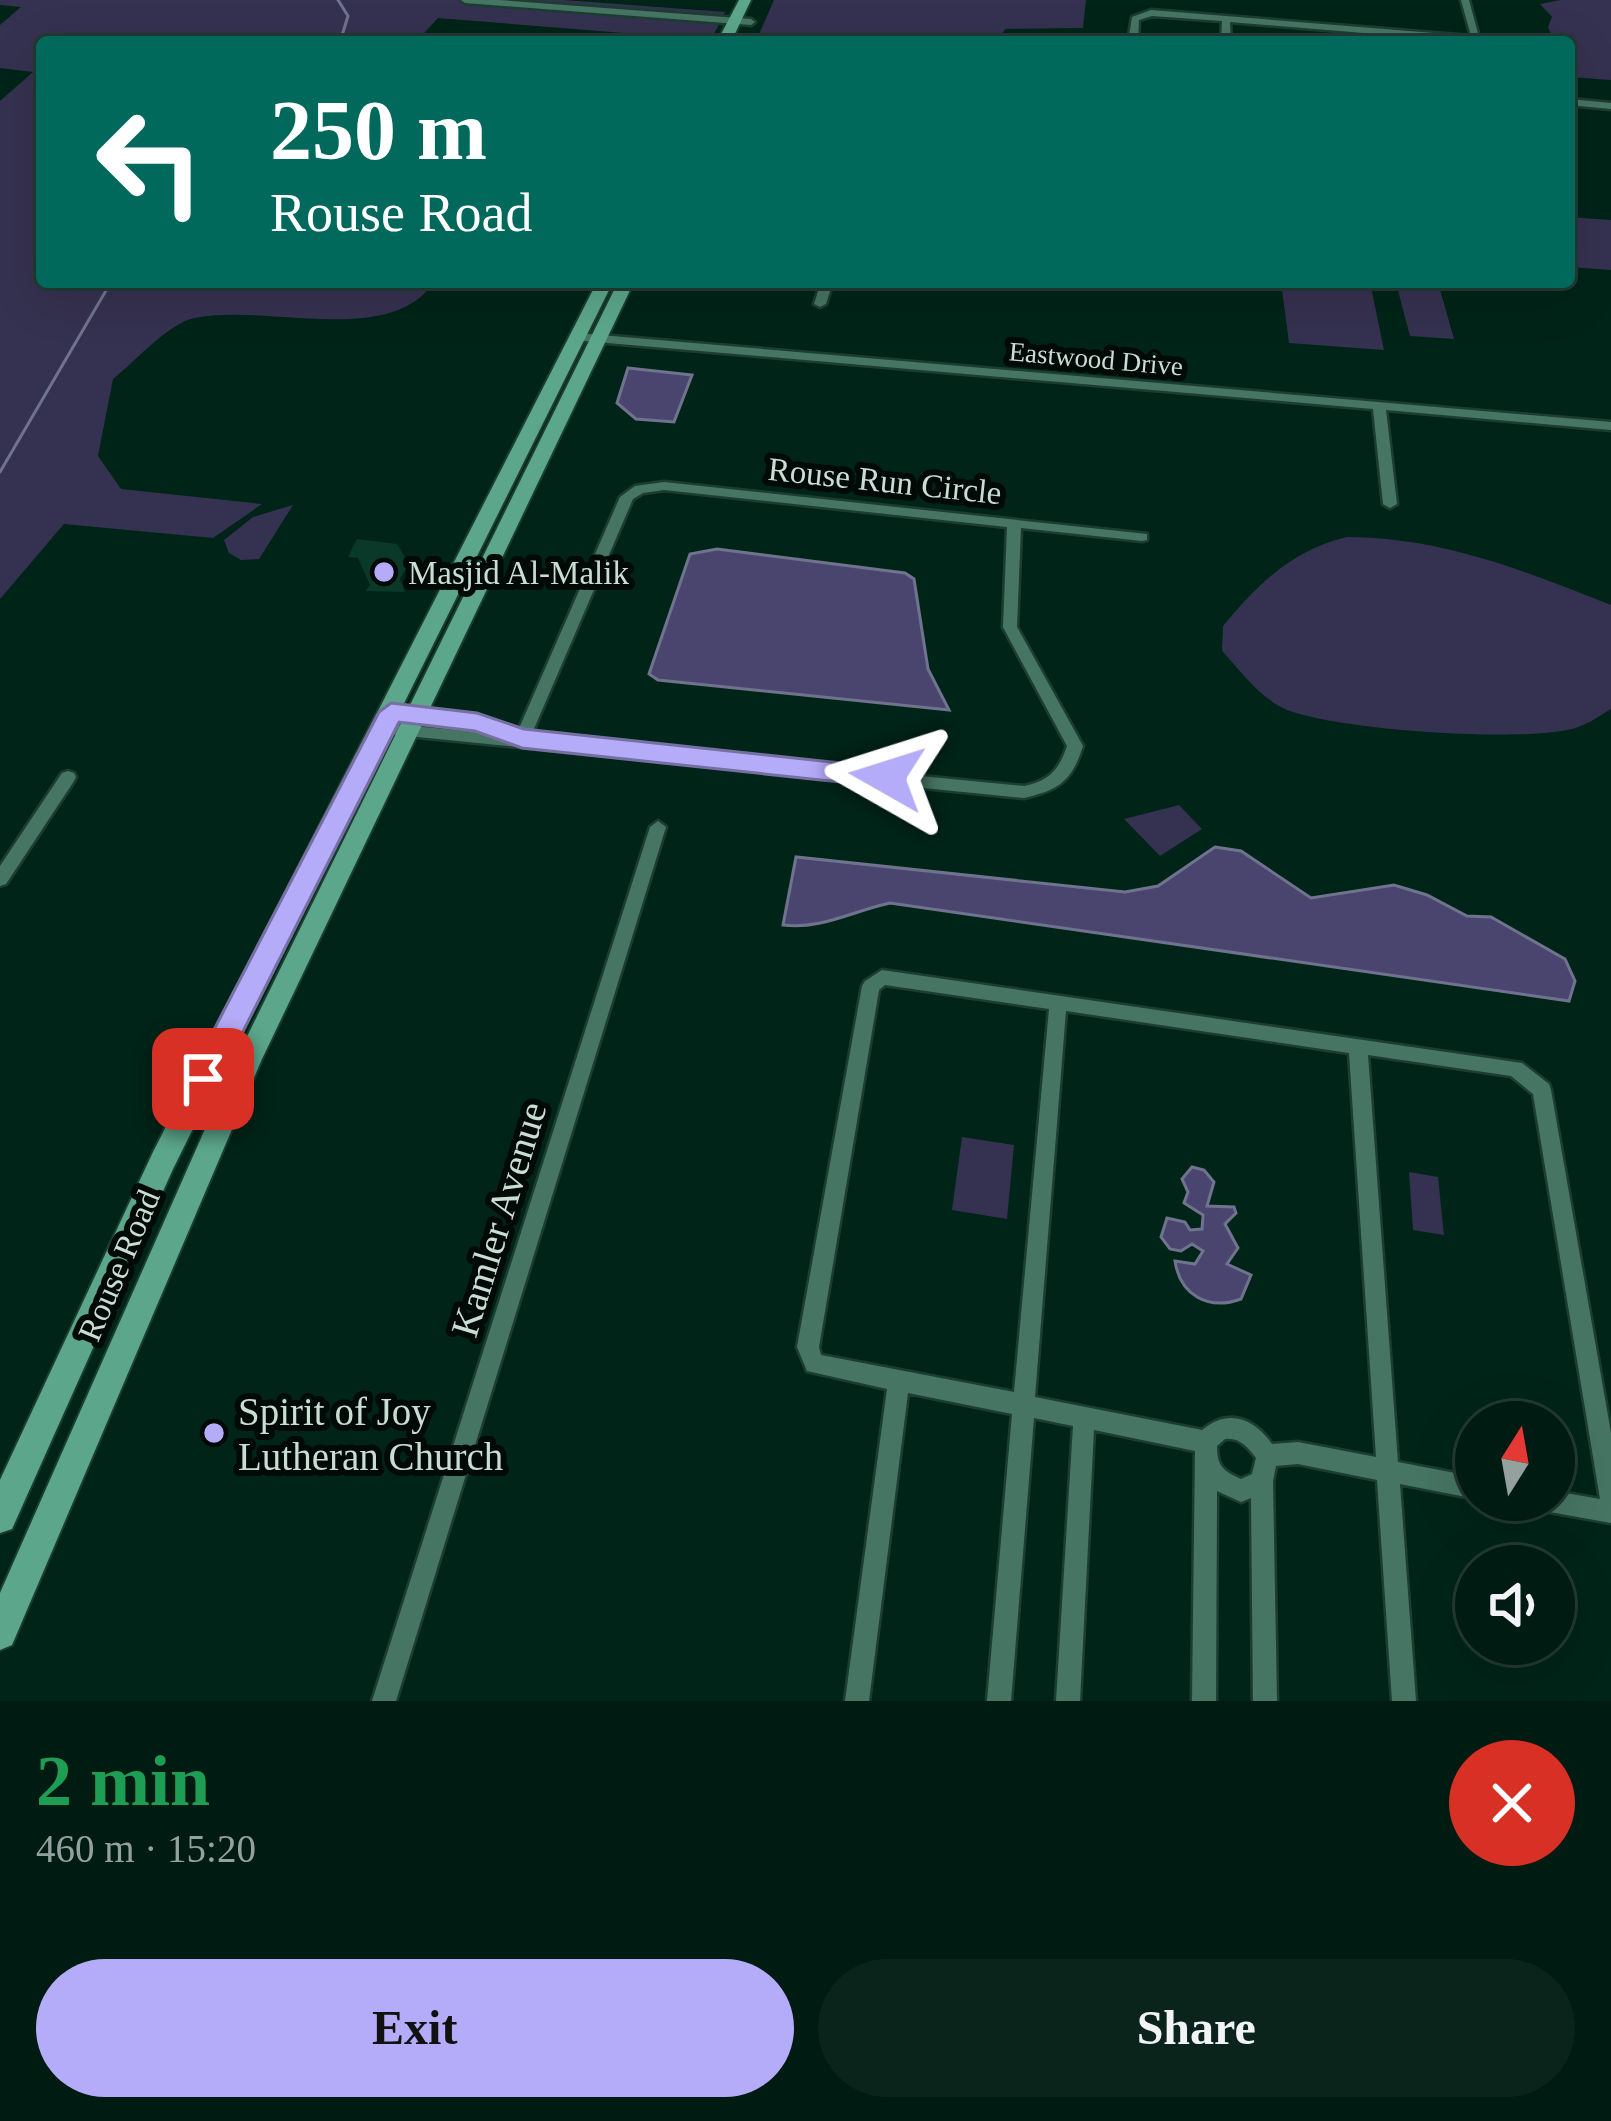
<!DOCTYPE html>
<meta charset="utf-8">
<style>
body{margin:0;font-family:Georgia,serif;background:#0a241b;color:#f1f3f6;height:100vh;display:flex;flex-direction:column;font-size:45px;white-space:nowrap}
*{box-sizing:border-box;margin:0}
p{font-size:39px;color:#95a19f}
.icon{flex:none;width:66px;height:66px;fill:none;stroke:currentColor;stroke-width:2;stroke-linecap:round;stroke-linejoin:round}
.map{position:relative;height:1701px;overflow:hidden}
.sheet{display:flex;flex-direction:column;background:#001b12;flex:1}
.sheet>*{flex:none}
.hud{position:absolute;left:36px;top:36px;width:1539px;height:252px;border-radius:12px;box-shadow:0 12px 48px #0002,0 0 0 3px #223932;background:#00695c;color:#fff;overflow:hidden}
.needle{width:78px;rotate:11deg}
.buttons{position:absolute;left:1455px;top:1401px;display:grid;gap:24px}
.buttons a{display:grid;place-items:center;width:120px;height:120px;border-radius:50%;background:#001b12;box-shadow:0 12px 48px #0002,0 0 0 3px #223932;font-size:60px}
.pin{position:absolute;display:grid;place-items:center;width:102px;height:102px;color:#fff;margin:-51px;border-radius:24px;box-shadow:0 6px 18px #0006}
.me{position:absolute;width:132px;margin:-66px;rotate:276deg;stroke-linejoin:round;filter:drop-shadow(0 0 9px #0008)}
.turn{display:flex;align-items:center;gap:42px;height:252px;padding:0 36px;font-size:54px}
.turn .icon{width:156px;height:156px;stroke-width:2.5}
.turn b{display:block;font-size:84px;line-height:102px}
.round{display:grid;place-items:center;flex:none;width:126px;height:126px;border-radius:63px;background:#0a241b}
.headline{display:flex;align-items:center;justify-content:space-between;height:204px;padding:0 36px}
h1{font-size:72px;font-weight:700;line-height:90px;color:#1e9e55}
.primary-button{display:flex;gap:24px;margin-top:auto;padding:24px 36px}
.primary-button a{flex:1;height:138px;border-radius:72px;background:#b5acf9;color:#111;font-size:48px;font-weight:700;line-height:138px;text-align:center}
.primary-button a+a{background:#0a241b;color:#f1f3f6}
.map>svg:first-child{display:block}
.green{fill:#353150}
.water{fill:#4a456f;stroke:#70738d;stroke-width:3}
.lines{fill:none;stroke-linecap:round;stroke-linejoin:round}
.stream{stroke:#70738d;stroke-width:3}
.building{fill:#0a3829}
.street-casing{stroke:#1c3e32;stroke-width:5}
.secondary-casing{stroke:#1c3e32;stroke-width:4}
.street{fill:#477563;fill-rule:evenodd}
.secondary{fill:#5ca78b;fill-rule:evenodd}
.route{fill:#b5acf9;stroke:#7670a2;stroke-width:3}
.poi-dot{fill:#b5acf9;stroke:#010a06;stroke-width:4.5}
.labels{text-anchor:middle;stroke-width:12;stroke-linejoin:round;paint-order:stroke}
.far-street-label{font-size:27px;fill:#c9ddd4;stroke:#010a06}
.street-label{font-size:33px;fill:#c9ddd4;stroke:#010a06}
.poi-label{font-size:33px;fill:#c9ddd4;stroke:#010a06;text-anchor:start}
.near-street-label{font-size:39px;fill:#c9ddd4;stroke:#010a06}
.near-poi-label{font-size:39px;fill:#c9ddd4;stroke:#010a06;text-anchor:start}
</style>
<div class="map">
<svg width="1611" height="1701" viewBox="0 0 1611 1701">
<rect width="100%" height="100%" fill="#002418"/>
<path class="green" d="M 0,0 L 563,0 L 725,12 L 711,40 L 438,18 L 416,42 L 42,42 L 42,282 L 434,282 C 390,348 265,303 195,318 C 168,323 135,362 113,379 L 98,456 L 121,489 L 262,504 L 213,538 L 64,524 L 0,599 L 0,101 L 33,72 L 0,68 L 0,25 L 21,7 L 0,5 Z
M 774,0 L 1086,0 L 1083,28 L 1005,29 L 998,42 L 761,42 L 759,34 Z
M 1560,0 L 1611,0 L 1611,80 L 1569,77 L 1569,42 L 1554,42 L 1548,27 L 1552,17 L 1540,4 Z
M 1569,217 L 1611,220 L 1611,270 L 1569,267 Z
M 1281,282 L 1370,282 L 1384,350 L 1289,343 Z
M 1396,283 L 1439,286 L 1454,339 L 1410,336 Z
M 293,505 L 259,559 L 241,560 L 229,553 L 224,540 L 253,517 Z
M 1347,537 C 1439,537 1527,571 1611,605 L 1611,709 C 1601,715 1590,723 1578,727 C 1533,744 1327,730 1283,708 C 1258,696 1241,671 1222,651 L 1223,626 C 1258,584 1292,550 1347,537 Z
M 1179,805 L 1202,829 L 1160,856 L 1124,819 Z
M 962,1137 L 1014,1145 L 1007,1219 L 952,1210 Z
M 1409,1172 L 1438,1177 L 1444,1235 L 1413,1230 Z"/>
<path class="water" d="M 628,368 L 692,375 L 674,422 L 636,419 L 617,403 Z
M 717,549 L 905,573 L 914,579 L 928,669 L 949,710 L 658,680 L 649,674 L 690,554 Z
M 1215,847 L 1241,851 L 1311,898 L 1394,885 L 1427,895 L 1467,916 L 1491,917 L 1565,959 L 1575,981 L 1569,1001 L 890,903 C 852,911 821,930 783,925 L 796,857 L 1125,892 L 1158,886 Z
M 1192,1167 L 1204,1170 L 1214,1182 L 1207,1206 L 1234,1207 L 1236,1213 L 1225,1224 L 1238,1248 L 1227,1264 L 1251,1275 L 1241,1299 C 1208,1311 1180,1295 1175,1261 L 1195,1264 L 1203,1251 L 1192,1244 L 1181,1251 L 1170,1249 L 1161,1237 L 1167,1218 L 1185,1222 L 1190,1230 L 1202,1229 L 1203,1215 L 1184,1203 L 1188,1192 L 1182,1179 Z"/>
<g class="lines">
<path class="stream" d="M 338,0 L 348,16 L 340,42
M 0,472 L 111,282"/>
</g>
<path class="building" d="M 357,539 L 397,544 L 409,564 L 400,579 L 405,592 L 366,591 L 370,585 L 358,558 L 348,557 Z"/>
<g class="lines">
<g class="street-casing">
<path id="street" d="M 461,0 L 499,0 L 751,19 L 755,22 L 751,25 L 465,3 Z
M 1461,0 L 1469,0 L 1479,37 L 1510,42 L 1472,42 L 1230,22 L 1231,42 L 1221,42 L 1222,21 L 1152,16 L 1139,20 L 1138,42 L 1128,42 L 1132,17 L 1151,10 L 1471,36 Z
M 1569,99 L 1611,103 L 1611,109 L 1569,105 Z
M 821,282 L 833,282 L 826,304 L 820,307 L 814,304 Z
M 577,333 L 1611,422 L 1611,430 L 1386,410 L 1397,504 L 1390,508 L 1383,504 L 1373,409 L 573,340 L 573,334 Z
M 664,482 L 1147,534 L 1147,540 L 1142,541 L 1021,528 L 1017,627 L 1083,746 C 1072,781 1059,790 1024,798 L 378,733 L 375,729 L 383,723 L 495,734 L 476,727 L 386,716 L 383,712 L 391,707 L 477,716 L 517,733 L 620,497 L 635,486 ZM 664,490 L 1007,527 L 1003,627 L 1067,746 C 1059,770 1049,781 1024,786 L 530,738 L 633,499 L 643,493 Z
M 68,771 L 74,773 L 76,777 L 74,781 L 6,884 L 0,886 L 0,866 L 62,773 Z
M 658,821 L 666,827 L 396,1701 L 372,1701 L 650,827 Z
M 882,970 L 1522,1063 L 1549,1084 L 1551,1090 L 1611,1433 L 1611,1523 L 1544,1511 L 1536,1508 L 1533,1500 L 1554,1500 L 1554,1491 L 1600,1499 L 1533,1094 L 1511,1076 L 1368,1055 L 1398,1462 L 1476,1477 L 1476,1499 L 1400,1484 L 1416,1701 L 1392,1701 L 1377,1480 L 1298,1464 L 1276,1466 L 1273,1481 L 1277,1701 L 1253,1701 L 1251,1498 L 1241,1502 L 1217,1491 L 1216,1701 L 1192,1701 L 1195,1451 L 1094,1430 L 1080,1701 L 1056,1701 L 1073,1426 L 1034,1418 L 1011,1701 L 987,1701 L 1012,1414 L 908,1393 L 869,1701 L 845,1701 L 887,1389 L 807,1371 L 797,1347 L 862,986 L 865,981 ZM 885,985 L 1049,1009 L 1014,1392 L 821,1355 L 819,1347 L 879,990 ZM 1066,1011 L 1349,1053 L 1376,1457 L 1298,1442 L 1272,1444 C 1254,1418 1228,1408 1202,1430 L 1035,1397 ZM 1225,1439 C 1239,1437 1248,1447 1256,1458 L 1252,1474 L 1241,1479 C 1223,1471 1217,1466 1217,1446 Z"/>
</g>
<g class="secondary-casing">
<path id="secondary" d="M 739,0 L 751,0 L 731,42 L 717,42 Z
M 597,282 L 613,282 L 173,1169 L 12,1529 L 0,1533 L 0,1480 L 153,1152 Z
M 618,282 L 634,282 L 262,1059 L 12,1645 L 0,1650 L 0,1593 L 236,1059 Z"/>
</g>
<use href="#street" class="street"/>
<use href="#secondary" class="secondary"/>
</g>
<path class="route" d="M 391,703 L 477,713 L 524,729 L 887,768 L 900,777 L 887,787 L 522,748 L 475,731 L 399,722 L 214,1089 L 193,1089 L 188,1079 L 193,1070 L 379,712 Z"/>
<g class="poi-dot">
<circle cx="384" cy="572" r="12"/>
<circle cx="214" cy="1433" r="12"/>
</g>
<g class="labels">
<g class="far-street-label">
<text transform="translate(1096 359) rotate(5)" y="9">Eastwood Drive</text>
</g>
<g class="street-label">
<text transform="translate(885 480) rotate(6)" y="12">Rouse Run Circle</text>
<text transform="translate(118 1265) rotate(-67)" y="12">Rouse Road</text>
</g>
<g class="poi-label">
<text x="408" y="584">Masjid Al-Malik</text>
</g>
<g class="near-street-label">
<text transform="translate(498 1219) rotate(-73)" y="14">Kamler Avenue</text>
</g>
<g class="near-poi-label">
<text x="238" y="1425">Spirit of Joy<tspan x="238" dy="45">Lutheran Church</tspan></text>
</g>
</g>
</svg>
<div class="buttons">
<a><svg class="needle" viewBox="-14 -14 28 28"><path d="M0-13l5 13h-10z" fill="#e53935"/><path d="M0 13l5-13h-10z" fill="#95a19f"/></svg></a>
<a><svg class="icon" aria-label="sound" viewBox="0 0 24 24"><path d="M4 9h4l5-4v14l-5-4H4zM17 9q2 3 0 6"/></svg></a>
</div>
<div class="pin" style="left:203px;top:1079px;background:#d93025"><svg class="icon" aria-label="arrive" viewBox="0 0 24 24"><path d="M6 21V4h12l-3 4 3 4H6"/></svg></div>
<svg class="me" style="left:887px;top:777px" viewBox="-20 -20 40 40"><path d="M0-17L14 15 0 8-14 15z" fill="#b5acf9" stroke="#fff" stroke-width="4"/></svg>
<div class="hud">
<div class="turn"><svg class="icon" aria-label="left" viewBox="0 0 24 24"><path d="M17 20v-9H6M10 6l-5 5 5 5"/></svg><div><b>250 m</b>Rouse Road</div></div>
</div>
</div>
<section class="sheet">
<div class="headline"><div><h1>2 min</h1><p>460 m · 15:20</p></div><a class="round" style="background:#d93025;color:#fff"><svg class="icon" aria-label="close" viewBox="0 0 24 24"><path d="M6 6l12 12M18 6L6 18"/></svg></a></div>
<div class="primary-button"><a>Exit</a><a>Share</a></div>
</section>
